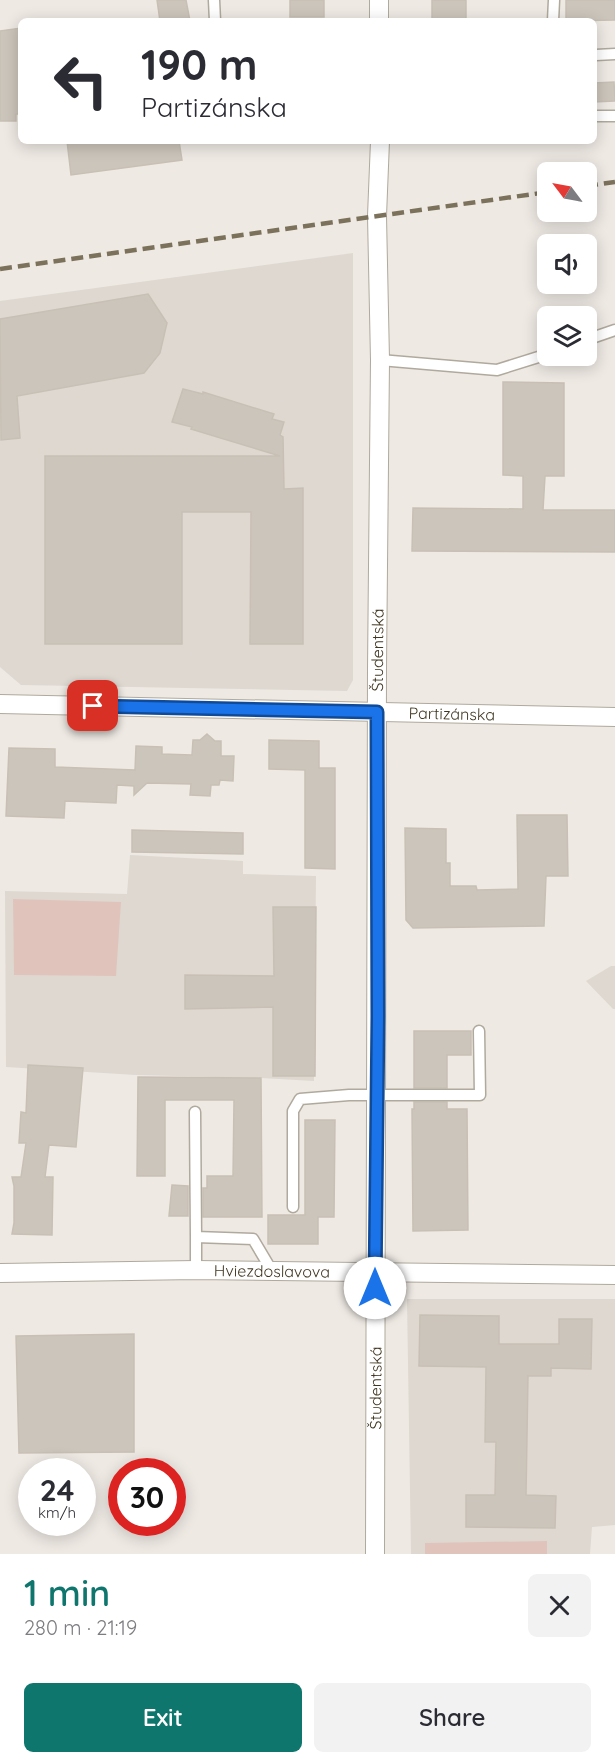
<!DOCTYPE html>
<meta charset="utf-8">
<style>
body{margin:0;font-family:Quicksand,sans-serif;background:#f2f2f3;color:#2b2b33;height:100vh;display:flex;flex-direction:column;font-size:22px;white-space:nowrap}
*{box-sizing:border-box;margin:0}
p{font-size:20px;color:#7c7c81}
.icon{flex:none;width:33px;height:33px;fill:none;stroke:currentColor;stroke-width:2;stroke-linecap:round;stroke-linejoin:round}
.map{position:relative;height:1554px;overflow:hidden}
.details{display:flex;flex-direction:column;background:#fff;flex:1}
.details>*{flex:none}
.hud{position:absolute;left:18px;top:18px;width:579px;height:126px;border-radius:9px;box-shadow:0 3px 15px #0003;background:#fff;color:#2b2b33;overflow:hidden}
.needle{width:39px;rotate:302deg}
.controls{position:absolute;left:537px;top:162px;display:grid;gap:12px}
.controls a{display:grid;place-items:center;width:60px;height:60px;border-radius:9px;background:#fff;box-shadow:0 3px 15px #0003;font-size:30px}
.speed{position:absolute;left:18px;top:1458px;display:flex;gap:12px;font-size:30px;font-weight:700;text-align:center}
.speed>*{display:grid;place-content:center;width:78px;height:78px;border-radius:50%;background:#fff;box-shadow:0 3px 15px #0003;line-height:1}
.speed small{font-size:15px;font-weight:400}
.speed .limit{border:9px solid #d22;background:#fff;color:#111}
.pin{position:absolute;display:grid;place-items:center;width:51px;height:51px;color:#fff;margin:-26px;border-radius:12px;box-shadow:0 3px 9px #0006}
.me{position:absolute;width:66px;margin:-33px;rotate:0deg;stroke-linejoin:round;filter:drop-shadow(0 0 4px #0008)}
.turn{display:flex;align-items:center;gap:21px;height:126px;padding:0 24px;font-size:27px}
.turn .icon{width:78px;height:78px;stroke-width:2.5}
.turn b{display:block;font-size:42px;line-height:51px}
.round{display:grid;place-items:center;flex:none;width:63px;height:63px;border-radius:9px;background:#f2f2f3}
.overview{display:flex;align-items:center;justify-content:space-between;height:102px;padding:0 24px}
h1{font-size:36px;font-weight:600;line-height:45px;color:#0f766e}
.button{display:flex;gap:12px;margin-top:auto;padding:12px 24px}
.button a{flex:1;height:69px;border-radius:9px;background:#0f766e;color:#fff;font-size:24px;font-weight:600;line-height:69px;text-align:center}
.button a+a{background:#f2f2f3;color:#2b2b33}
.map>svg:first-child{display:block}
.built{fill:#ded8d1}
.green{fill:#e0c4bb}
.building{fill:#ccc5bb;stroke:#c8c0b5;stroke-width:1.5}
.lines{fill:none;stroke-linecap:round;stroke-linejoin:round}
.lane-casing{stroke:#b0a99d;stroke-width:13}
.street-casing{stroke:#b0a99d;stroke-width:20}
.lane{stroke:#fff;stroke-width:10}
.street{stroke:#fff;stroke-width:18}
.rail{stroke:#7c725c;stroke-width:4.5;stroke-dasharray:12 6;stroke-linecap:butt}
.route-casing{stroke:#114b97;stroke-width:15}
.route{stroke:#1a73e8;stroke-width:10}
.labels{text-anchor:middle;stroke-width:6;stroke-linejoin:round;paint-order:stroke}
.street-label{font-size:16px;fill:#413721;stroke:#faf7f4}
</style>
<div class="map">
<svg width="615" height="1554" viewBox="0 0 615 1554">
<rect width="100%" height="100%" fill="#eee9e3"/>
<path class="built" d="M 353,253 L 353,680 L 347,691 L 21,685 L 0,667 L 0,301 Z
M 130,855 L 243,861 L 243,874 L 316,876 L 314,1081 L 261,1078 L 136,1075 L 6,1067 L 5,891 L 127,894 Z
M 611,966 L 615,966 L 615,1009 L 613,1009 L 586,981 Z
M 407,1299 L 615,1299 L 615,1525 L 592,1527 L 590,1554 L 411,1554 Z"/>
<path class="green" d="M 13,899 L 121,902 L 116,976 L 14,975 Z
M 547,1541 L 547,1554 L 425,1554 L 425,1543 Z"/>
<path class="building" d="M 157,0 L 186,0 L 190,21 L 160,21 Z
M 290,0 L 324,0 L 324,17 L 290,17 Z
M 432,0 L 466,0 L 466,20 L 432,20 Z
M 566,0 L 615,0 L 615,20 L 566,21 Z
M 21,28 L 21,114 L 16,114 L 16,121 L 0,121 L 0,31 Z
M 614,82 L 615,101 L 594,102 L 594,83 Z
M 67,141 L 179,141 L 182,160 L 71,175 Z
M 148,294 L 167,323 L 160,353 L 144,373 L 17,396 L 20,438 L 1,440 L 0,319 Z
M 503,382 L 564,383 L 564,476 L 545,476 L 543,510 L 615,510 L 615,552 L 412,551 L 413,508 L 523,509 L 523,476 L 503,475 Z
M 183,389 L 203,394 L 203,392 L 274,414 L 272,419 L 284,422 L 280,435 L 283,437 L 284,489 L 303,488 L 303,644 L 250,644 L 251,512 L 182,512 L 182,644 L 45,644 L 45,456 L 280,456 L 191,429 L 192,427 L 172,422 Z
M 207,734 L 215,741 L 221,741 L 221,756 L 234,756 L 233,781 L 220,780 L 219,785 L 211,785 L 210,796 L 190,795 L 191,784 L 147,783 L 134,795 L 134,786 L 117,785 L 116,803 L 65,801 L 64,818 L 6,816 L 9,748 L 55,749 L 55,767 L 135,770 L 136,746 L 162,747 L 162,754 L 192,755 L 193,740 L 200,740 Z
M 269,740 L 319,741 L 319,768 L 335,768 L 335,869 L 305,868 L 305,770 L 269,769 Z
M 517,815 L 567,815 L 568,876 L 546,876 L 544,926 L 413,928 L 406,920 L 405,828 L 446,829 L 446,863 L 450,863 L 450,886 L 476,886 L 477,890 L 518,889 Z
M 132,830 L 243,833 L 243,854 L 132,852 Z
M 273,907 L 316,907 L 315,1076 L 273,1076 L 273,1007 L 185,1009 L 185,975 L 274,976 Z
M 414,1031 L 471,1031 L 471,1055 L 447,1055 L 447,1088 L 414,1088 Z
M 28,1065 L 83,1068 L 76,1147 L 49,1145 L 45,1177 L 53,1177 L 52,1235 L 12,1234 L 14,1223 L 14,1186 L 12,1177 L 21,1177 L 26,1143 L 19,1143 L 21,1112 L 26,1113 Z
M 138,1077 L 261,1078 L 262,1217 L 203,1217 L 203,1188 L 207,1188 L 207,1176 L 233,1176 L 234,1100 L 165,1100 L 165,1176 L 137,1176 Z
M 414,1102 L 447,1102 L 447,1109 L 467,1109 L 468,1230 L 413,1231 L 412,1109 L 414,1109 Z
M 305,1120 L 335,1120 L 334,1217 L 318,1217 L 318,1244 L 268,1244 L 268,1215 L 305,1215 Z
M 172,1185 L 188,1186 L 188,1216 L 169,1216 Z
M 420,1315 L 499,1316 L 499,1344 L 559,1344 L 559,1319 L 592,1319 L 591,1369 L 551,1368 L 551,1376 L 528,1376 L 526,1495 L 556,1496 L 555,1528 L 466,1527 L 466,1495 L 495,1495 L 496,1442 L 485,1442 L 486,1367 L 419,1366 Z
M 134,1334 L 134,1452 L 19,1453 L 16,1336 Z"/>
<g class="lines">
<g class="lane-casing">
<path id="lane" d="M 214,0 L 215,21
M 553,21 L 554,0
M 596,55 L 615,54
M 594,116 L 615,116
M 586,340 L 615,330
M 380,360 L 497,370 L 548,354
M 195,1112 L 196,1237
M 293,1207 L 293,1111 L 300,1099 L 349,1095 L 480,1095 L 479,1031
M 196,1270 L 196,1237 L 253,1239 L 272,1271"/>
</g>
<g class="street-casing">
<g id="street">
<path d="M 379,21 L 379,0"/>
<path id="s1" d="M 0,704 L 615,717"/>
<path id="s2" d="M 0,1273 L 196,1270 L 615,1275"/>
<path id="s3" d="M 375,1554 L 377,669 L 380,360 L 377,216 L 380,141"/>
</g>
</g>
<use href="#lane" class="lane"/>
<use href="#street" class="street"/>
<path class="rail" d="M 586,186 L 615,182
M 0,269 L 548,192"/>
</g>
<g class="lines">
<g class="route-casing">
<path id="route" d="M 93,706 L 377,712 L 378,1016 L 375,1288"/>
</g>
<use href="#route" class="route"/>
</g>
<g class="labels">
<g class="street-label">
<text dy="6" stroke="none"><textPath href="#s3" startOffset="904">Študentská</textPath></text>
<text dy="6" stroke="none"><textPath href="#s1" startOffset="452">Partizánska</textPath></text>
<text dy="6" stroke="none"><textPath href="#s2" startOffset="272">Hviezdoslavova</textPath></text>
<text dy="6" stroke="none"><textPath href="#s3" startOffset="166">Študentská</textPath></text>
</g>
</g>
</svg>
<div class="controls">
<a><svg class="needle" viewBox="-14 -14 28 28"><path d="M0-13l5 13h-10z" fill="#e53935"/><path d="M0 13l5-13h-10z" fill="#7c7c81"/></svg></a>
<a><svg class="icon" aria-label="sound" viewBox="0 0 24 24"><path d="M4 9h4l5-4v14l-5-4H4zM17 9q2 3 0 6"/></svg></a>
<a><svg class="icon" aria-label="layers" viewBox="0 0 24 24"><path d="M12 4l9 5-9 5-9-5zM3 14l9 5 9-5"/></svg></a>
</div>
<div class="speed"><div>24<small>km/h</small></div><div class="limit">30</div></div>
<div class="pin" style="left:93px;top:706px;background:#d93025"><svg class="icon" aria-label="arrive" viewBox="0 0 24 24"><path d="M6 21V4h12l-3 4 3 4H6"/></svg></div>
<svg class="me" style="left:375px;top:1288px" viewBox="-20 -20 40 40"><circle r="19" fill="#fff"/><path d="M0-13L10 11 0 6-10 11z" fill="#1a73e8"/></svg>
<div class="hud">
<div class="turn"><svg class="icon" aria-label="left" viewBox="0 0 24 24"><path d="M17 20v-9H6M10 6l-5 5 5 5"/></svg><div><b>190 m</b>Partizánska</div></div>
</div>
</div>
<section class="details">
<div class="overview"><div><h1>1 min</h1><p>280 m · 21:19</p></div><a class="round"><svg class="icon" aria-label="close" viewBox="0 0 24 24"><path d="M6 6l12 12M18 6L6 18"/></svg></a></div>
<div class="button"><a>Exit</a><a>Share</a></div>
</section>
